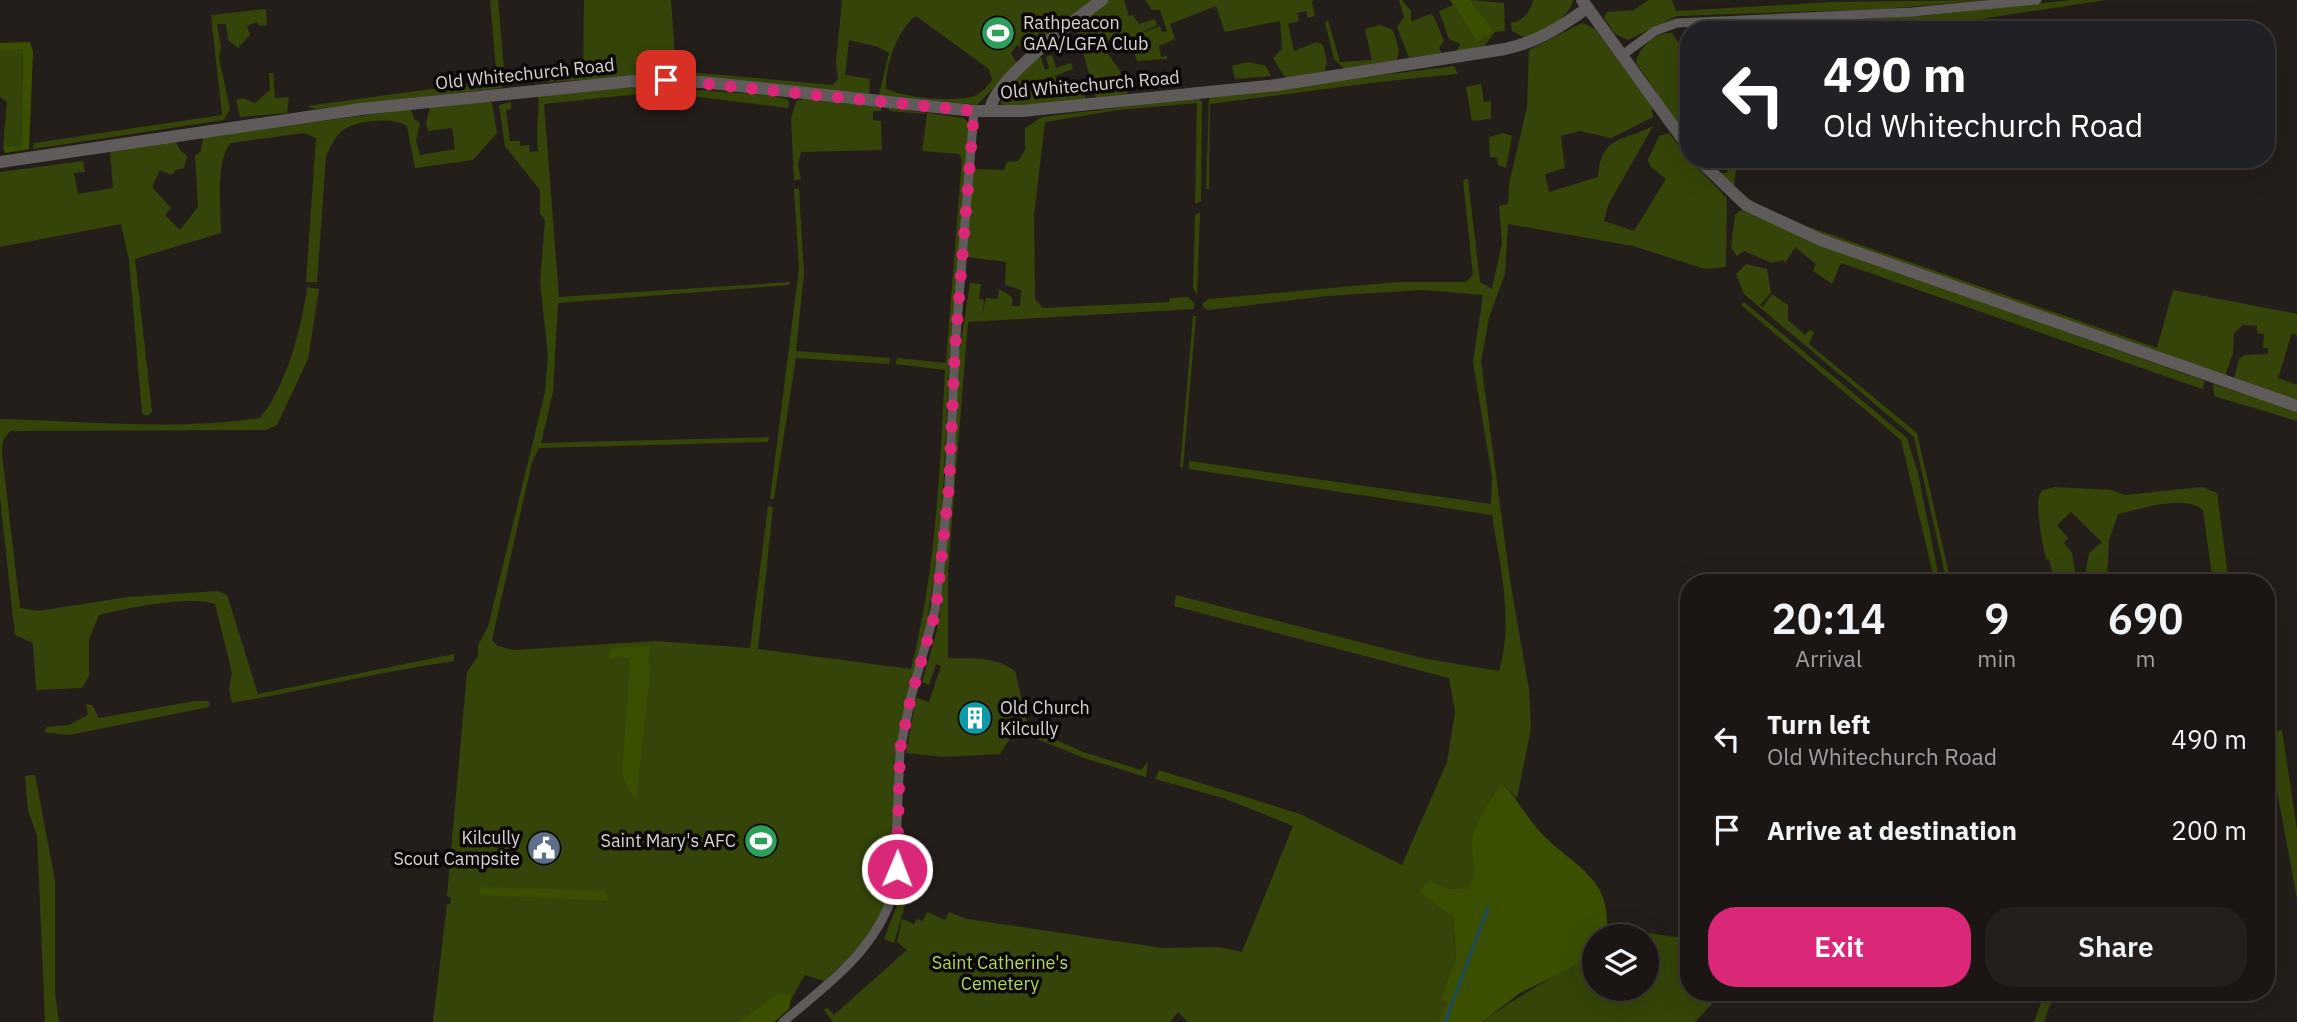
<!DOCTYPE html>
<style>
body{margin:0;font-family:"IBM Plex Sans",sans-serif;background:#241f1d;color:#f1f3f6;height:100vh;display:flex;flex-direction:column;font-size:26px;white-space:nowrap}
*{box-sizing:border-box;margin:0}
p{font-size:23px;color:#a09fa0}
.icon{flex:none;width:38px;height:38px;fill:none;stroke:currentColor;stroke-width:2;stroke-linecap:round;stroke-linejoin:round}
.map{position:relative;flex:1;overflow:hidden}
.panel{position:absolute;left:1680px;top:574px;width:595px;height:427px;display:flex;flex-direction:column;background:#1b1614;border-radius:28px;box-shadow:0 7px 28px #0002,0 0 0 2px #393534}
.panel>*{flex:none}
.guide{position:absolute;left:1680px;top:21px;width:595px;height:147px;border-radius:28px;box-shadow:0 7px 28px #0002,0 0 0 2px #393534;background:#202124;color:#fff;overflow:hidden}
.controls{position:absolute;left:1582px;top:924px;display:grid;gap:14px}
.controls a{display:grid;place-items:center;width:77px;height:77px;border-radius:50%;background:#1b1614;box-shadow:0 7px 28px #0002,0 0 0 2px #393534;font-size:35px}
.pin{position:absolute;display:grid;place-items:center;width:60px;height:60px;color:#fff;margin:-30px;border-radius:14px;box-shadow:0 4px 10px #0006}
.me{position:absolute;width:77px;margin:-38px;rotate:1deg;stroke-linejoin:round;filter:drop-shadow(0 0 5px #0008)}
.turn{display:flex;align-items:center;gap:24px;height:147px;padding:0 28px;font-size:32px}
.turn .icon{width:91px;height:91px;stroke-width:2.5}
.turn b{display:block;font-size:49px;line-height:60px}
.eta{display:flex;justify-content:space-evenly;align-items:center;height:119px;text-align:center}
.eta b{font-size:42px;font-weight:600;line-height:49px}
.button{display:flex;gap:14px;margin-top:auto;padding:14px 28px}
.button a{flex:1;height:80px;border-radius:28px;background:#db2777;color:#fff;font-size:28px;font-weight:600;line-height:80px;text-align:center}
.button a+a{background:#241f1d;color:#f1f3f6}
ul{padding:0;list-style:none}
li{display:flex;align-items:center;gap:21px;height:91px;padding:0 28px}
li div{flex:1}
li b{display:block;font-size:26px}
li em{font-style:normal}
.map>svg:first-child{display:block}
.green{fill:#354509;fill-rule:evenodd}
.forest{fill:#3b4f00}
.lines{fill:none;stroke-linecap:round;stroke-linejoin:round}
.stream{stroke:#204b54;stroke-width:3.5}
.minor{stroke:#605b5b;stroke-width:9}
.tertiary{stroke:#605b5b;stroke-width:12}
.route{stroke:#db2777;stroke-width:12;stroke-dasharray:0 21.6}
.labels{text-anchor:middle;stroke-width:7;stroke-linejoin:round;paint-order:stroke}
.poi-label{font-size:18px;fill:#d7d3d1;stroke:#0b0807;text-anchor:start}
.street-label{font-size:18px;fill:#d7d3d1;stroke:#0b0807}
.park-label{font-size:18px;fill:#b0d75e;stroke:#0b0807}
</style>
<div class="map">
<svg width="2297" height="1022" viewBox="0 0 2297 1022">
<rect width="100%" height="100%" fill="#241e1a"/>
<path class="green" d="M 490,0 L 498,0 L 505,82 L 501,88 L 315,109 L 307,106 L 497,80 Z
M 584,0 L 671,0 L 676,71 L 833,85 L 838,79 L 836,62 L 842,0 L 1096,0 L 1029,54 L 1017,45 L 1011,53 L 1017,64 L 977,105 L 879,95 L 889,53 L 878,47 L 849,40 L 845,75 L 870,79 L 869,94 L 670,75 L 514,84 L 511,80 L 583,76 ZM 916,16 L 989,69 L 992,80 C 987,87 980,95 971,97 C 947,102 908,98 886,89 C 885,67 897,29 916,16 Z
M 1107,0 L 1124,0 L 1129,16 L 1133,15 L 1139,24 L 1155,19 L 1157,25 L 1136,35 L 1160,26 L 1162,32 L 1167,31 L 1160,10 L 1152,10 L 1145,0 L 1314,0 L 1312,1 L 1315,16 L 1308,18 L 1306,11 L 1297,13 L 1299,21 L 1288,24 L 1294,51 L 1317,42 L 1323,45 L 1327,62 L 1325,71 L 1286,79 L 1273,58 L 1282,49 L 1280,21 L 1225,32 L 1216,6 L 1170,24 L 1175,39 L 1159,46 L 1161,57 L 1167,56 L 1167,59 L 1137,61 L 1128,35 L 1104,42 C 1109,65 1122,62 1124,89 L 1129,88 L 1127,94 L 1096,98 L 1076,27 L 1060,41 L 1058,39 Z
M 1399,0 L 1402,0 L 1411,11 L 1411,22 L 1430,14 L 1434,17 L 1444,41 L 1439,48 L 1442,53 L 1409,58 L 1397,27 L 1404,17 Z
M 1470,0 L 1504,3 L 1505,31 L 1495,32 L 1484,46 L 1457,51 L 1460,44 L 1449,39 L 1439,11 L 1453,5 L 1479,42 L 1495,32 Z
M 1533,0 L 1573,0 C 1570,18 1540,35 1523,37 L 1512,31 L 1511,23 C 1524,20 1530,13 1533,0 Z
M 1649,0 L 1672,0 L 1676,11 L 1833,2 L 1989,0 L 1884,9 L 1677,16 L 1628,40 L 1615,34 L 1604,18 L 1607,12 L 1634,10 Z
M 2071,0 L 2106,0 L 1980,19 L 1892,27 L 1689,29 L 1930,15 Z
M 266,9 L 267,25 L 259,26 L 257,22 L 247,26 L 250,35 L 238,48 L 228,40 L 226,24 L 217,24 L 221,47 L 219,58 L 230,109 L 224,120 L 33,149 L 34,143 L 222,115 L 211,15 Z
M 1328,20 L 1340,62 L 1372,60 L 1365,29 L 1380,25 L 1393,30 L 1399,51 L 1397,60 L 1344,69 L 1334,59 L 1325,23 Z
M 1582,23 L 1595,29 L 1652,106 L 1653,117 L 1611,138 L 1579,131 L 1561,136 L 1565,168 L 1545,174 L 1549,192 L 1598,177 C 1602,135 1620,143 1653,126 L 1608,205 L 1604,221 L 1634,231 L 1666,179 L 1651,167 L 1648,160 L 1659,136 L 1669,133 L 1689,159 L 1727,198 L 1726,267 L 1705,269 L 1633,246 L 1508,224 L 1505,274 L 1489,318 L 1481,362 L 1510,580 L 1529,690 L 1531,728 L 1517,798 L 1502,783 L 1472,846 L 1477,872 L 1468,889 L 1450,889 L 1429,880 L 1453,917 L 1456,957 L 1440,1000 L 1447,1003 L 1438,1022 L 1188,1022 L 1178,1012 L 1170,1022 L 833,1022 L 824,1010 L 827,1008 L 834,1015 L 907,950 L 897,942 L 902,919 L 914,924 L 917,919 L 923,921 L 927,912 L 945,920 L 949,912 L 967,919 L 1162,948 L 1219,947 L 1242,952 L 1293,826 L 1223,798 L 1155,779 L 1159,770 L 1300,814 L 1402,865 L 1447,762 L 1455,712 L 1449,678 L 1174,606 L 1176,595 L 1422,658 L 1499,671 C 1514,620 1500,566 1492,515 L 1189,469 L 1189,461 L 1491,504 L 1492,477 L 1473,362 L 1483,295 L 1422,290 L 1327,296 L 1208,310 L 1203,307 L 1203,303 L 1209,299 L 1398,282 L 1466,282 L 1473,275 L 1463,180 L 1468,179 L 1480,282 L 1492,289 L 1502,243 L 1499,206 L 1508,204 L 1509,184 L 1527,107 L 1529,50 Z
M 1672,33 L 1689,60 L 1689,142 L 1636,62 C 1640,46 1656,32 1672,33 Z
M 23,48 L 21,147 L 3,147 L 7,102 L 0,97 L 0,51 Z
M 1040,55 L 1045,70 L 1049,68 L 1046,57 L 1052,55 L 1056,68 L 1071,63 L 1073,69 L 1052,77 L 1055,76 L 1061,93 L 1086,90 L 1085,100 L 1009,106 L 1001,104 L 1002,93 Z
M 1248,62 L 1266,66 L 1271,76 L 1235,79 L 1232,66 Z
M 1454,66 L 1458,74 C 1375,81 1293,94 1210,104 L 1209,189 L 1206,189 L 1209,97 Z
M 269,73 L 273,73 L 275,98 L 289,97 L 287,113 L 240,117 L 236,100 L 243,98 L 255,103 L 270,90 Z
M 1481,84 L 1484,102 L 1491,101 L 1491,119 L 1472,121 L 1466,87 Z
M 641,86 L 766,95 L 787,99 L 789,103 L 788,108 L 658,92 L 544,104 L 559,297 L 790,282 L 789,285 L 558,303 L 553,392 L 541,443 L 769,437 L 768,442 L 539,448 L 532,462 L 492,640 L 498,646 L 514,650 L 656,641 L 750,648 L 768,506 L 773,507 L 758,649 L 911,669 C 936,570 940,471 945,370 L 896,364 L 897,358 L 946,363 L 962,159 L 959,154 L 922,151 L 927,114 L 889,111 L 889,108 L 964,118 L 970,126 L 949,369 L 942,517 L 927,625 L 895,753 L 891,891 C 880,931 853,954 824,981 L 805,975 C 794,992 789,1009 774,1022 L 433,1022 L 447,904 L 450,904 L 451,898 L 447,896 L 467,672 L 478,656 L 478,645 L 488,627 L 545,392 L 548,356 L 540,281 L 545,221 L 540,213 L 540,190 L 505,146 L 499,105 L 511,102 L 511,109 L 506,110 L 510,141 L 520,141 L 520,146 L 529,145 L 530,152 L 538,151 C 535,130 540,116 538,96 Z
M 1198,98 L 1202,102 L 1201,201 L 1195,204 L 1197,103 L 1118,110 L 1045,122 L 1034,216 L 1035,299 L 1043,308 L 1169,302 L 1170,298 L 1187,297 L 1194,302 L 1194,309 L 968,322 L 948,569 L 948,658 C 972,659 995,656 1015,671 L 1028,727 L 1083,752 L 1141,770 L 1148,762 L 1146,777 L 1084,758 L 1025,734 L 1011,737 L 1000,754 L 943,757 L 906,753 L 916,698 L 929,702 L 941,666 L 936,664 L 929,685 L 922,682 L 937,630 L 941,603 L 958,360 L 970,283 L 981,284 L 979,299 L 984,300 L 982,317 L 986,298 L 998,299 L 999,289 L 1012,297 L 1012,306 L 1020,306 L 1021,290 L 1005,285 L 1006,262 L 967,257 L 973,164 L 975,169 L 1004,170 L 1007,162 L 1018,161 L 1025,150 L 1025,128 L 1042,117 Z
M 805,99 L 881,107 L 881,111 L 873,111 L 873,120 L 881,121 L 882,150 L 801,152 L 798,165 L 801,179 L 794,181 L 791,119 L 796,101 Z
M 486,100 L 492,103 L 497,133 L 473,160 L 415,168 L 407,126 C 394,117 361,120 346,128 C 336,134 331,146 326,156 L 317,282 L 306,282 L 316,138 L 304,133 L 231,143 C 215,159 221,209 221,233 L 135,259 L 152,412 L 147,416 L 142,413 L 129,260 L 121,224 L 0,247 L 0,172 L 83,161 L 85,172 L 74,173 L 78,194 L 113,188 L 110,150 L 175,140 L 180,150 L 187,156 L 184,168 L 175,170 L 172,175 L 160,170 L 152,187 L 171,208 L 165,215 L 180,230 L 198,207 L 195,156 L 201,151 L 203,137 L 411,109 L 414,119 L 420,123 L 416,141 L 420,155 L 455,149 L 452,128 L 428,131 L 426,122 L 430,107 Z
M 1503,133 L 1512,136 L 1506,168 L 1498,165 L 1497,157 L 1490,157 L 1489,137 Z
M 1702,159 L 1708,159 L 1720,173 L 1726,173 L 1733,159 L 1737,159 L 1734,187 L 1755,203 L 1806,226 L 2157,348 L 2173,290 L 2297,314 L 2297,335 L 2292,333 L 2278,378 L 2297,385 L 2297,401 L 2234,379 L 2239,359 L 2245,355 L 2268,354 L 2268,348 L 2263,348 L 2264,334 L 2257,333 L 2257,326 L 2243,325 L 2234,333 L 2233,353 L 2225,376 L 1793,224 L 1754,205 Z
M 794,189 L 799,189 L 804,273 L 796,351 L 890,358 L 889,364 L 796,358 L 774,499 L 770,499 L 799,268 Z
M 1741,210 L 1842,253 L 2205,381 L 2202,389 L 1841,263 L 1832,284 L 1813,271 L 1816,264 L 1795,247 L 1785,263 L 1784,260 L 1772,263 L 1744,251 L 1737,256 L 1731,248 L 1735,215 Z
M 1200,212 L 1197,295 L 1193,288 L 1195,215 Z
M 1746,264 L 1767,269 L 1771,293 L 1760,305 L 1763,307 L 1772,294 L 1788,305 L 1788,320 L 1805,335 L 1810,330 L 1814,332 L 1809,344 L 1917,433 L 1951,583 L 1947,583 L 1914,437 L 1744,294 L 1736,274 Z
M 307,287 L 319,289 L 308,359 L 277,425 L 266,430 L 10,431 L 3,440 L 2,454 L 20,608 L 38,611 L 128,597 L 218,591 L 227,595 L 258,694 L 454,654 L 454,661 C 379,672 306,690 232,703 L 229,689 L 232,673 L 215,604 C 193,595 124,608 99,615 L 89,639 L 89,676 L 82,688 L 36,690 L 33,643 L 15,635 L 0,498 L 0,419 C 85,421 175,431 260,418 C 286,387 302,327 307,287 Z
M 1744,302 L 1907,438 L 1918,473 L 1940,583 L 1935,583 L 1901,440 L 1741,305 Z
M 1193,316 L 1196,316 L 1183,468 L 1180,467 Z
M 2213,384 L 2297,411 L 2297,421 L 2214,396 Z
M 2054,487 L 2112,490 L 2125,495 L 2202,487 L 2217,493 L 2229,583 L 2213,583 L 2203,510 C 2182,494 2142,509 2118,514 L 2109,540 L 2107,583 L 2084,583 L 2089,553 L 2102,542 L 2071,512 L 2057,525 L 2068,538 L 2064,543 L 2072,553 L 2077,583 L 2055,583 L 2049,559 L 2046,560 C 2044,548 2032,498 2042,491 C 2043,490 2052,488 2054,487 Z
M 195,701 L 209,701 L 209,707 L 69,735 L 44,732 L 47,727 L 69,725 L 88,715 L 86,704 L 92,705 L 99,718 Z
M 2282,730 L 2297,830 L 2297,899 L 2266,732 Z
M 35,775 L 55,880 L 55,993 L 59,1022 L 45,1022 L 37,835 L 28,811 L 25,776 Z
M 901,895 L 907,898 L 894,943 L 884,939 Z
M 1607,927 L 1689,939 L 1689,992 L 1723,992 L 1695,1022 L 1482,1022 C 1518,995 1558,976 1594,951 L 1594,989 L 1647,989 L 1647,936 L 1606,936 Z
M 1987,992 L 2048,995 L 2055,992 L 2044,1022 L 2034,1022 L 2041,1003 Z"/>
<path class="forest" d="M 1450,0 L 1470,0 L 1495,32 L 1478,42 Z
M 30,42 L 33,52 L 29,149 L 5,153 L 3,147 L 21,147 L 23,49 L 0,51 L 0,43 Z
M 650,646 L 648,663 L 651,665 L 636,801 L 622,775 L 630,659 L 621,656 L 608,660 L 611,648 Z
M 1502,783 C 1515,796 1523,811 1535,826 C 1568,866 1615,874 1606,936 L 1594,936 L 1594,951 L 1567,970 L 1520,993 L 1482,1022 L 1438,1022 L 1447,1003 L 1440,1000 L 1456,957 L 1453,917 L 1419,892 L 1429,880 L 1450,889 L 1468,889 C 1479,869 1473,868 1472,847 C 1472,823 1490,802 1502,783 Z
M 481,887 L 604,891 L 608,901 L 479,895 Z
M 778,993 L 791,997 L 789,1009 L 774,1022 L 739,1022 Z"/>
<g class="lines">
<path class="stream" d="M 1445,1022 L 1488,908"/>
<path class="minor" d="M 1621,56 L 1655,31 L 1677,23 L 1912,12 L 2037,0
M 783,1022 C 830,982 874,952 894,892 L 900,750 L 911,697 L 935,610 L 949,487 L 955,348 L 974,111"/>
<path class="tertiary" d="M 1582,0 L 1689,148
M 990,111 C 991,82 1077,18 1102,0
M 1698,159 L 1746,205 L 1821,240 L 2297,406
M 0,162 L 361,109 L 633,81 L 702,82 L 974,111 L 1022,111 L 1277,85 L 1505,49 C 1537,42 1561,27 1587,8"/>
</g>
<g class="lines">
<path class="route" d="M 666,80 L 974,111 L 955,348 L 949,487 L 936,610 L 911,697 L 900,750 L 897,869"/>
</g>
<defs>
<g id="stadium-disc" transform="scale(1.75)"><circle r="9.5" fill="#2e9e5b" stroke="#0b0807"/><path d="M0-5a6.5 5 0 1 0 0 10a6.5 5 0 1 0 0-10ZM-3.5-1.8h7v3.6h-7Z" fill="#fff"/></g>
<g id="building-disc" transform="scale(1.75)"><circle r="9.5" fill="#0f9aa8" stroke="#0b0807"/><path d="M-4-6H4V6H1V3H-1V6H-4ZM-2.5-4.3h1.7v1.8h-1.7ZM.8-4.3h1.7v1.8H.8ZM-2.5-1h1.7V.8h-1.7ZM.8-1h1.7V.8H.8Z" fill="#fff"/></g>
<g id="civic-disc" transform="scale(1.75)"><circle r="9.5" fill="#5c6f8a" stroke="#0b0807"/><path d="M-.6-6.5H3V-4.5H.6V-3L4-1V1h2V6H-6V1h2V-1L-.6-3ZM-1.2 2.5V6h2.4V2.5Z" fill="#fff"/></g>
</defs>
<g fill-rule="evenodd">
<use href="#stadium-disc" x="998" y="33"/>
<use href="#building-disc" x="975" y="718"/>
<use href="#stadium-disc" x="761" y="841"/>
<use href="#civic-disc" x="544" y="848"/>
</g>
<g class="labels">
<g class="poi-label">
<text x="1023" y="29">Rathpeacon<tspan x="1023" dy="21">GAA/LGFA Club</tspan></text>
<text x="1000" y="714">Old Church<tspan x="1000" dy="21">Kilcully</tspan></text>
<text x="520" y="844" text-anchor="end">Kilcully<tspan x="520" dy="21">Scout Campsite</tspan></text>
<text x="736" y="847" text-anchor="end">Saint Mary's AFC</text>
</g>
<g class="street-label">
<text transform="translate(525 74) rotate(-6)" y="6">Old Whitechurch Road</text>
<text transform="translate(1090 85) rotate(-5)" y="6">Old Whitechurch Road</text>
</g>
<g class="park-label">
<text x="1000" y="969">Saint Catherine's<tspan x="1000" dy="21">Cemetery</tspan></text>
</g>
</g>
</svg>
<div class="controls">
<a><svg class="icon" aria-label="layers" viewBox="0 0 24 24"><path d="M12 4l9 5-9 5-9-5zM3 14l9 5 9-5"/></svg></a>
</div>
<div class="pin" style="left:666px;top:80px;background:#d93025"><svg class="icon" aria-label="arrive" viewBox="0 0 24 24"><path d="M6 21V4h12l-3 4 3 4H6"/></svg></div>
<svg class="me" style="left:897px;top:869px" viewBox="-20 -20 40 40"><circle r="17" fill="#db2777" stroke="#fff" stroke-width="3"/><path d="M0-11L8 9 0 5-8 9z" fill="#fff"/></svg>
<div class="guide">
<div class="turn"><svg class="icon" aria-label="left" viewBox="0 0 24 24"><path d="M17 20v-9H6M10 6l-5 5 5 5"/></svg><div><b>490 m</b>Old Whitechurch Road</div></div>
</div>
<section class="panel">
<div class="eta">
<div><b>20:14</b><p>Arrival</p></div>
<div><b>9</b><p>min</p></div>
<div><b>690</b><p>m</p></div>
</div>
<ul>
<li><svg class="icon" aria-label="left" viewBox="0 0 24 24"><path d="M17 20v-9H6M10 6l-5 5 5 5"/></svg><div><b>Turn left</b><p>Old Whitechurch Road</p></div><em>490 m</em></li>
<li><svg class="icon" aria-label="arrive" viewBox="0 0 24 24"><path d="M6 21V4h12l-3 4 3 4H6"/></svg><div><b>Arrive at destination</b></div><em>200 m</em></li>
</ul>
<div class="button"><a>Exit</a><a>Share</a></div>
</section>
</div>
